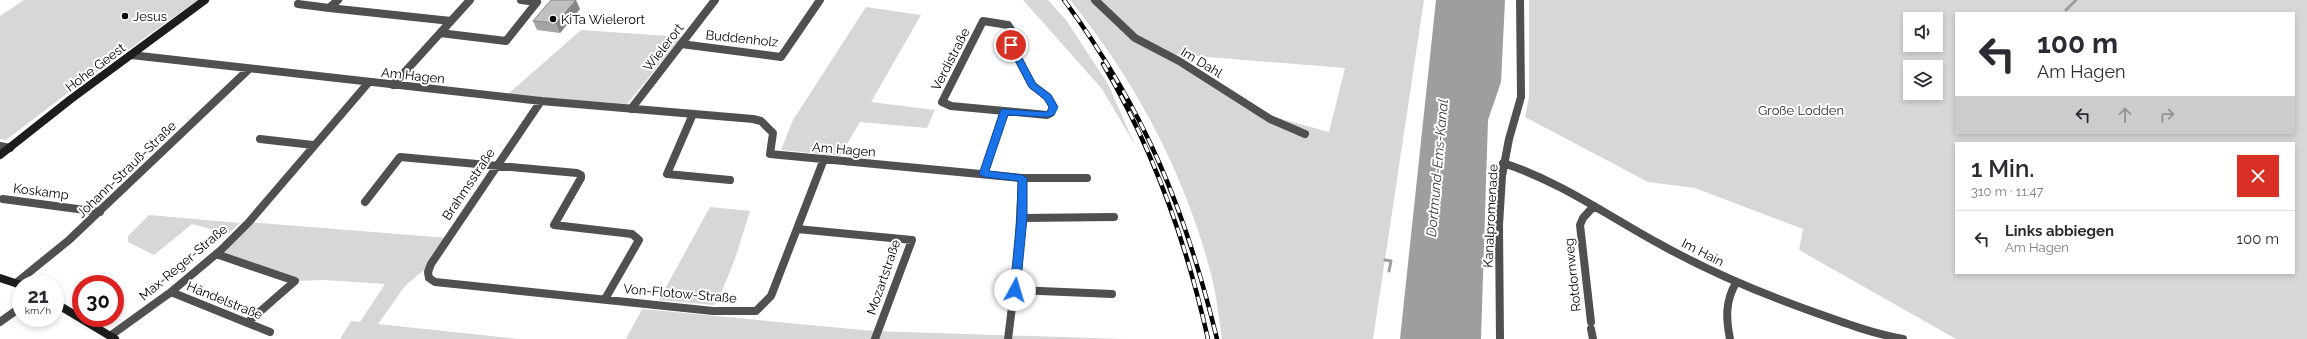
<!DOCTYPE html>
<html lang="de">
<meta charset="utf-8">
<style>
body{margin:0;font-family:Raleway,sans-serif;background:#f7f7f7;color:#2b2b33;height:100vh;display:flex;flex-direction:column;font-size:15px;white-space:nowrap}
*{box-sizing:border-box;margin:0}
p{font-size:13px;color:#7c7c81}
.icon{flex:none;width:22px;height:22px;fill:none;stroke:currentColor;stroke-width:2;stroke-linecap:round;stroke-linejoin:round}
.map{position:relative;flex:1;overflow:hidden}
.sheet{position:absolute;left:1955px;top:142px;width:340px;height:132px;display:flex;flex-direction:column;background:#fff;border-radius:0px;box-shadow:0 2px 6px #0003}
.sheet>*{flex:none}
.guide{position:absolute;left:1955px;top:12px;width:340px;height:122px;border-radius:0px;box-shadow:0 2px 6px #0003;background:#fff;color:#2b2b33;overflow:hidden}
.controls{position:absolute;left:1903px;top:12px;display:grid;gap:8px}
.controls a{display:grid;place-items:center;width:40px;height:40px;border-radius:0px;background:#fff;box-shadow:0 2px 6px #0003;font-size:20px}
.speed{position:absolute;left:12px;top:275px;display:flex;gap:8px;font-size:20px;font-weight:700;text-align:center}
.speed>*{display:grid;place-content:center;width:52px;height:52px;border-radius:50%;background:#fff;box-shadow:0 2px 6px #0003;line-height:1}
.speed small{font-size:10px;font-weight:400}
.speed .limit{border:6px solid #d22;background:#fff;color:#111}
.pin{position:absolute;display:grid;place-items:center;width:34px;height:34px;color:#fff;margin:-17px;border:2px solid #fff;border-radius:50%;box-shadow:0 1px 4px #0007}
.me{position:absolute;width:44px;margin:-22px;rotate:6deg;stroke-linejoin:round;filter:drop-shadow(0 0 3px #0008)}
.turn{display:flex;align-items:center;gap:14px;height:84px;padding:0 16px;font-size:18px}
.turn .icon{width:52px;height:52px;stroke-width:2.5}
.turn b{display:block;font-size:28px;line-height:34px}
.lanes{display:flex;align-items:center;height:38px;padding:0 16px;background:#0003;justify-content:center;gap:20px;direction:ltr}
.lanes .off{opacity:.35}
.round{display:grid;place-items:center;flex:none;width:42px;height:42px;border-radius:0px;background:#f7f7f7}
.overview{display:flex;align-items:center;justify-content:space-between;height:68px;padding:0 16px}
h1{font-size:24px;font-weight:600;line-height:30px}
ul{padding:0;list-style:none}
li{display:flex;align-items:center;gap:12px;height:56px;padding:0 16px;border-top:1px solid #e1e1e2}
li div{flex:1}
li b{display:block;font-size:15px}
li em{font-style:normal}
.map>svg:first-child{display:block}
.green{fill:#d7d7d7;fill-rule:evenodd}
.water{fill:#9e9e9e}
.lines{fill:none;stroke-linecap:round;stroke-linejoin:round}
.stream{stroke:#9e9e9e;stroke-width:3}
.street{stroke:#505050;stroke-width:8}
.secondary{stroke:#1d1d1d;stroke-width:8}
.rail-casing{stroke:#000;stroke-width:4.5}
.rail{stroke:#fff;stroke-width:3;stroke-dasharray:9;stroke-linecap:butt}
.wall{fill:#a5a5a5}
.shaded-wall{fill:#868686}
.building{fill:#c0c0c0;stroke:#868686}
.route{fill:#1a73e8;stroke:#114b97}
.poi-dot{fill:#000;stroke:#fff;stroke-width:1.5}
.labels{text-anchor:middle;stroke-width:4;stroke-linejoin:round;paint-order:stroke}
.poi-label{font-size:13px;fill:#000;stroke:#fff;text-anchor:start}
.street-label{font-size:13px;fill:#000;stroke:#fff}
.park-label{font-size:13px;fill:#2e2e2e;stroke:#fff}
.water-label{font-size:14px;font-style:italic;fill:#3f3f3f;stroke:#fff}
</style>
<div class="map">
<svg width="2307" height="339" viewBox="0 0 2307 339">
<rect width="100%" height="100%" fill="#fff"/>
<path class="green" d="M 24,0 L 198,0 L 81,83 L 6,140 L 0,139 L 0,16 Z
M 1023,0 L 1048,0 L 1066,20 L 1108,84 L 1135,145 L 1102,89 Z
M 1070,0 L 1091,0 L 1124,32 L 1274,117 L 1329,132 L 1345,68 L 1171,54 L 1140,37 L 1099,0 L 1424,0 L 1373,339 L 1222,339 C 1219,320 1217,300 1213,282 C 1187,177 1137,83 1070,0 Z
M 1529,0 L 2307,0 L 2307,339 L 1956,339 L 1799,250 L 1803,229 L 1695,188 L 1648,182 L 1525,117 L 1529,97 ZM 1956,13 L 2294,13 L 2294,133 L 1956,133 ZM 1910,19 L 1936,19 L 1936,45 L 1910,45 ZM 1910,67 L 1936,67 L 1936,93 L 1910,93 ZM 1956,143 L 2294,143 L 2294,273 L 1956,273 Z
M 866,7 L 921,15 L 871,102 L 935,110 L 927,128 L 860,122 L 840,156 L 781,150 L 793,120 Z
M 581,30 L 682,37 L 627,104 L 507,95 Z
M 710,207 L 750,211 C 740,243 731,276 714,305 L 659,300 Z
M 149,215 L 240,223 L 228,234 L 192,224 L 154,255 L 128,242 L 128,236 Z
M 249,222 L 448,238 L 431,264 L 405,286 L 378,324 L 519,339 L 340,339 L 351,321 L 360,322 L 385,284 L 324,280 L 295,281 L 216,254 Z
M 642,309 L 873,331 L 1123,339 L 626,339 Z"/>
<path class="water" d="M 1436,0 L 1505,0 L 1501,82 L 1488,120 L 1481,339 L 1400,339 Z"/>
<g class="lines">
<path class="stream" d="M 2066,10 L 2076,0
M 1385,260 L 1391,261 L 1389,271"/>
<path class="street" d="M 338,0 L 329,8 L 451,21
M 521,0 L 537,2
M 1095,0 L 1135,38 L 1179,61 L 1270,119 L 1305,134
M 298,4 L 329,8
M 983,21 L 1008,25 L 1014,34 L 1011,45 L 1032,85 L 1048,97 L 1053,107 L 1051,113 L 1047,115 L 951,106 L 942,102 Z
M 440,33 L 506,41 L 537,2
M 681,44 L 781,57 L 820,0
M 131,55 L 541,101 L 753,119 L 761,121 L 773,133 L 770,154 L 1022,178 L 1087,178
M 393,85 L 470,0
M 541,101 L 431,264 L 428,272 L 429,278 L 435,282 L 713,311 L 756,311 L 771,296 L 824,159
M 631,109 L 715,0
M 693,114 L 667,174 L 730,180
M 260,139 L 313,145
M 0,146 L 10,148
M 1503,163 C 1559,181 1605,214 1656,242 C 1704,269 1755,291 1808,310 C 1839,321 1870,333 1903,339
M 984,174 L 1004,111
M 3,199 L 100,212
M 365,202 L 400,157 L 577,173 L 581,175 L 581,178 L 554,225 L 632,234 L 639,240 L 605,299
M 1022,218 L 1114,217
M 797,229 L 912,240 L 875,339
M 216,254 L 295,281 L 248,322
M 16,283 L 69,240 L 249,69
M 1015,290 L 1112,294
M 171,292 L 270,332
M 0,322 L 21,307
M 1591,322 L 1580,225 L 1583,218 L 1594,206
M 1591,329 L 1593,339
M 110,336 L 171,292 L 221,250 L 249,222 L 369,82
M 1008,339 L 1018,259 L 1022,178
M 1500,339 L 1499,225 L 1502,176 L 1509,139 L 1521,97 L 1520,0
M 1730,339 C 1726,319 1725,301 1736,283"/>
<path class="secondary" d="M 0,155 L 71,99 L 205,0
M 0,278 L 21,285
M 55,303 L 115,339"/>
<g class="rail-casing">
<path id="rail" d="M 1064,0 C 1144,109 1185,208 1217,339
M 1103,64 C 1154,150 1186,241 1208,339"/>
</g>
<use href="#rail" class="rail"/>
</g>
<path class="wall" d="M 580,9 L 560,33 L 537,30 L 533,21 Z"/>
<path class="shaded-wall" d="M 576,0 L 580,9 L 560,33 L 556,23 Z"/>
<path class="building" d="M 551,0 L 576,0 L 556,23 L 533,21 Z"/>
<path class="route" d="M 1008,43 L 1014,43 L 1036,84 L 1051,95 L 1058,107 L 1054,115 L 1047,117 L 1008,115 L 989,171 L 1022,175 L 1027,178 L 1027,218 L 1020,290 L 1015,294 L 1010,290 L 1017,218 L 1018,181 L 984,177 L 979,174 L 1001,109 L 1047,112 L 1049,107 L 1044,99 L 1029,87 L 1007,45 Z"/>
<g class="poi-dot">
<circle cx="125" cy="16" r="4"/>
<circle cx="553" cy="19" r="4"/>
</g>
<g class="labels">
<g class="poi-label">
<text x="133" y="21">Jesus</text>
<text x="561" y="24">KiTa Wielerort</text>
</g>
<g class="street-label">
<text transform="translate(742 38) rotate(6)" y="5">Buddenholz</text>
<text transform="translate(663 47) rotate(-52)" y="5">Wielerort</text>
<text transform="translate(950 59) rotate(-63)" y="5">Verdistraße</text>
<text transform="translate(1202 62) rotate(31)" y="5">Im Dahl</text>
<text transform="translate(95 67) rotate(-37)" y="5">Hohe Geest</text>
<text transform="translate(413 75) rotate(6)" y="5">Am Hagen</text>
<text transform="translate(844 149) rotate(5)" y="5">Am Hagen</text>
<text transform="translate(126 169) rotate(-44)" y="5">Johann-Strauß-Straße</text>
<text transform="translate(468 184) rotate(-56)" y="5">Brahmsstraße</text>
<text transform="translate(41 191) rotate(7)" y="5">Koskamp</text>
<text transform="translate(1490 216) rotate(-87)" y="5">Kanalpromenade</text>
<text transform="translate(1703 252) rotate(27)" y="5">Im Hain</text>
<text transform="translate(183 262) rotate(-40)" y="5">Max-Reger-Straße</text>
<text transform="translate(1572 275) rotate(-96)" y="5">Rotdornweg</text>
<text transform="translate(883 277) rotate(-71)" y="5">Mozartstraße</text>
<text transform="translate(680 293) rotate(5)" y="5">Von-Flotow-Straße</text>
<text transform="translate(225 300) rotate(22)" y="5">Händelstraße</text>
</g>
<g class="park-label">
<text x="1801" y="115">Große Lodden</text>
</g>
<g class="water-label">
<text transform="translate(1437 168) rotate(-85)" y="5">Dortmund-Ems-Kanal</text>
</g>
</g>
</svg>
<div class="controls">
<a><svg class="icon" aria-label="sound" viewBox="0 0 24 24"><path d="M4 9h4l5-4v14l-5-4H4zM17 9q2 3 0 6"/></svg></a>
<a><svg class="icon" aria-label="layers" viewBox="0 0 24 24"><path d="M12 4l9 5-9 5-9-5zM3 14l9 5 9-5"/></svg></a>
</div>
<div class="speed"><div>21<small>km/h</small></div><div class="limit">30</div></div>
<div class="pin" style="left:1011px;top:45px;background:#d93025"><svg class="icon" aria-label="arrive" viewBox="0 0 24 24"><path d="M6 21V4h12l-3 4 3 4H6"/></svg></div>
<svg class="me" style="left:1015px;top:290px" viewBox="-20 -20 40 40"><circle r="19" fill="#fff"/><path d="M0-13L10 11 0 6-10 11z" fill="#1a73e8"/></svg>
<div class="guide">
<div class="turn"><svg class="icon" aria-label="left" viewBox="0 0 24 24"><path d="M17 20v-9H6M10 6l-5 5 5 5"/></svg><div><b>100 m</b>Am Hagen</div></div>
<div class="lanes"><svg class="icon" aria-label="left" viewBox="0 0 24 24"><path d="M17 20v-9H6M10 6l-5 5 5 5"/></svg><svg class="icon off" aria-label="ahead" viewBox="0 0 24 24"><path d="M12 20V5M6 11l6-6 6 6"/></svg><svg class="icon off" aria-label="right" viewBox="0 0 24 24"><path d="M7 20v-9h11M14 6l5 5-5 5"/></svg></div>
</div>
<section class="sheet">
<div class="overview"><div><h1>1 Min.</h1><p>310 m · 11:47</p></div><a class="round" style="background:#d93025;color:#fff"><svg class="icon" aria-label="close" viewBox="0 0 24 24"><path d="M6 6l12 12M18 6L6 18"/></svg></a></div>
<ul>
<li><svg class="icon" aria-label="left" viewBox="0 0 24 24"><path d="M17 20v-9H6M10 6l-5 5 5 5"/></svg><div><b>Links abbiegen</b><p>Am Hagen</p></div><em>100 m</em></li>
</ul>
</section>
</div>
